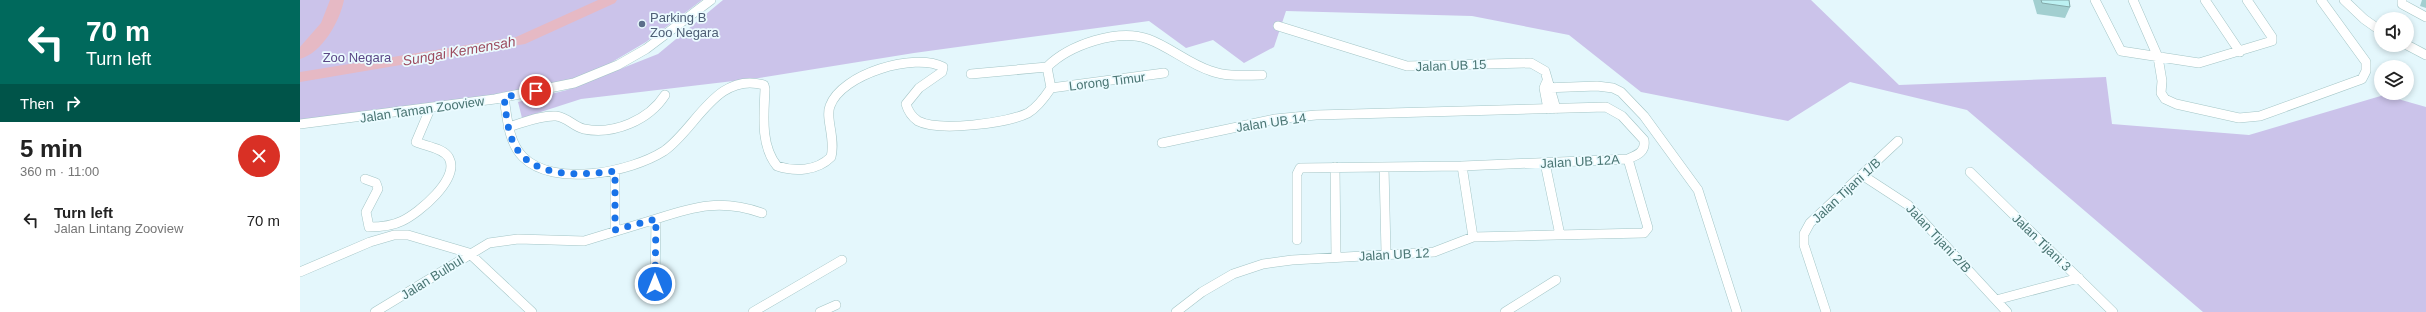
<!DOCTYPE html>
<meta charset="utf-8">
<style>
body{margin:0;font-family:Helvetica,sans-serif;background:#f6f6f6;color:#222;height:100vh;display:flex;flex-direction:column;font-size:15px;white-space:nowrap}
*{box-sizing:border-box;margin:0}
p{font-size:13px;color:#767676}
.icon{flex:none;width:22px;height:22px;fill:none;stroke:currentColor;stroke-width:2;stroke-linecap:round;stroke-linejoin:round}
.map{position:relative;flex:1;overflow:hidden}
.sheet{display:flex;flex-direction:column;background:#fff;width:300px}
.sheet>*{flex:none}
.guide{background:#00695c;color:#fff;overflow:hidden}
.buttons{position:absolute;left:2074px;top:12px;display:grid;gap:8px}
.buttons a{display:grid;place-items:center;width:40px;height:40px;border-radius:50%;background:#fff;box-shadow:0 2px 6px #0003;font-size:20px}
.pin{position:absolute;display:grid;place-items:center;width:34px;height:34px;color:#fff;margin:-17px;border:2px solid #fff;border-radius:50%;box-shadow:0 1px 4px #0007}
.me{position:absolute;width:44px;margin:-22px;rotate:0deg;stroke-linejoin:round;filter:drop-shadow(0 0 3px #0008)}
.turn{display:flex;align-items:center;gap:14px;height:84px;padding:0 20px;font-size:18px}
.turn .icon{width:52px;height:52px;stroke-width:2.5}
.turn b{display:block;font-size:28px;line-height:34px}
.then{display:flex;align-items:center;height:38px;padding:0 20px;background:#0003;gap:8px;font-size:15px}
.round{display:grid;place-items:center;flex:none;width:42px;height:42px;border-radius:21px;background:#f6f6f6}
.head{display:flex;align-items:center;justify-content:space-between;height:68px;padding:0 20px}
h1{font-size:24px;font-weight:700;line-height:30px}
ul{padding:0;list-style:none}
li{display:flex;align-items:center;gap:12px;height:60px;padding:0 20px}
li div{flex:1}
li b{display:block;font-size:15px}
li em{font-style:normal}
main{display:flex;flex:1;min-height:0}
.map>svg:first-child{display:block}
.green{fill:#cbc3ea}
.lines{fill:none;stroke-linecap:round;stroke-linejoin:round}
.river{fill:#e6b9c4;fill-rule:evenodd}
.minor-casing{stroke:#a3c5c6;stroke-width:10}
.minor{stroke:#fff;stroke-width:9}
.wall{fill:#a2cfd0}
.building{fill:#bcf1f2;stroke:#84a9a9}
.route{stroke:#1a73e8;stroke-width:7;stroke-dasharray:0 12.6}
.service-dot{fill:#5c6f8a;stroke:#ebfbff;stroke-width:1.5}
.labels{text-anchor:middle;stroke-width:3.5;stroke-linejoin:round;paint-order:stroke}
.service-label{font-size:13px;fill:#4e5e75;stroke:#ebfbff;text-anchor:start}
.park-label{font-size:13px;fill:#5b4786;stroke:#ebfbff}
.street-label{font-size:13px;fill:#4a7573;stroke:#ebfbff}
.water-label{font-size:14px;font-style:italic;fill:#9d4c5f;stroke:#ebfbff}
</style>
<main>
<section class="sheet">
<div class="guide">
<div class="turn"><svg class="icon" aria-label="left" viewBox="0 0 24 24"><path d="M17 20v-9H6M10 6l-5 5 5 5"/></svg><div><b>70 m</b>Turn left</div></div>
<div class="then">Then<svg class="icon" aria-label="right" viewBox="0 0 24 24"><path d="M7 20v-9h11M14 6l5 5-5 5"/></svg></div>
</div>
<div class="head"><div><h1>5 min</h1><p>360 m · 11:00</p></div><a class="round" style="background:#d93025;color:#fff"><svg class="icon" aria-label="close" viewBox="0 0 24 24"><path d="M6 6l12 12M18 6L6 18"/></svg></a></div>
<ul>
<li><svg class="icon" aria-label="left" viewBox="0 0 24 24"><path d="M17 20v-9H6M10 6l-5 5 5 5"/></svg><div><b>Turn left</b><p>Jalan Lintang Zooview</p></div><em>70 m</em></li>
</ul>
</section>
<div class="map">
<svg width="2126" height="312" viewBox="0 0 2126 312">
<rect width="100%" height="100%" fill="#e4f7fc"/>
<path class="green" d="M 0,0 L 402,0 L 346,42 L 302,68 L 271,80 L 200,94 L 0,120 Z
M 423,0 L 1511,0 L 1599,85 L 1806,77 L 1812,124 L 1949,135 L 2084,95 L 2126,107 L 2126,312 L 1903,312 L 1667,110 L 1550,82 L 1488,121 L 1341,92 L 1269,35 L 1172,16 L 986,11 L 974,47 L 944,63 L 913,40 L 886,48 L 849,21 L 614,53 L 459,78 L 281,99 L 222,118 L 218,102 L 267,90 L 358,54 Z"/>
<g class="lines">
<path class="river" d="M 30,0 L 44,0 C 40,21 22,53 0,59 L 0,47 L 21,23 Z
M 298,0 L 317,0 L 315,3 L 225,44 L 0,82 L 0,72 L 216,37 Z"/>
<g class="minor-casing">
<path id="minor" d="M 1795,0 L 1821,51 L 1899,63 L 1972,41 L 1972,37 L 1947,0
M 1833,0 L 1858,57 L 1862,81 L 1861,93 L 1865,99 L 1876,104 L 1939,118 L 1960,116 L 2062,79 L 2066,71 L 2066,62 L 2021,0
M 1905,0 L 1940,52
M 2044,0 L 2064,19 L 2081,31
M 2102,0 L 2102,4 L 2126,17
M 978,26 L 1107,66 L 1231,63 L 1245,71 L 1256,109
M 2107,45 L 2126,55
M 671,74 L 747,67
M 1246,83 L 1244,88 L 1248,109
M 751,88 L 864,73
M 1244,88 L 1297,86 L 1313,88 L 1321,92 L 1344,116 L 1398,190 L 1437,312
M 204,97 C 207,116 208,142 223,157 C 254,188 331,172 364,151 C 396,129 416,71 464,85 L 465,89 C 464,114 460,145 477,166 C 495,172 517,171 531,157 C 536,139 525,118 530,106 C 541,74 615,52 643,67 L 642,72 L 619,88 L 606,104 C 608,111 612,117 618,121 C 639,132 708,123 728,113 C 738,107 745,97 751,88 L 747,67 C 769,45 818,28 848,39 C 870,47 889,64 911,71 C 927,77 945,75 962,75
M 0,124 L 195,99 L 274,83 L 318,65 L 346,49 L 411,0
M 208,127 C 223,123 240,115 256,116 C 267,117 274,127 284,129 C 314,135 349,120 365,95
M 862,143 L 975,119 L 1016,115 L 1306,107 L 1322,116 L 1344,140 C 1346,152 1337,155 1328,159 L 1162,166 L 1000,168 L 997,174 L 997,240
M 1245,163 L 1260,235
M 1162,166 L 1173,237
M 1035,167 L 1036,257
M 1084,167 L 1086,253
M 315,171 L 315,231
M 1670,172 L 1813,312
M 1562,175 L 1608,205 L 1707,312
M 65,179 L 76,183 L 78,189 L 66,212 L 69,227 C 81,227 92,226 102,221 C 119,213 160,179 149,158 C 144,148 125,146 116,142 L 130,109
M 356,219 C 396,206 421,199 462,213
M 0,272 L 70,242 L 94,235 L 108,235 L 169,253 L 232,312
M 1696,300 L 1779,278
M 75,312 L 189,243 L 218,239 L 284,241 L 356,219 L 355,284
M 453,312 L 542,260
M 520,312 L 536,305
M 876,312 L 902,292 L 933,274 L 963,264 L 992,260 L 1134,252 L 1173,237 L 1344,233 L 1348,228 L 1328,159
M 1205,312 L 1256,280
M 1526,312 L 1504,245 L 1504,234 L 1510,223 L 1598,141"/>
</g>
<use href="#minor" class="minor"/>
</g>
<path class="wall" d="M 1733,0 L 1769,0 L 1770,7 L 1765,18 L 1737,14 Z
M 2122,0 L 2126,0 L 2126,8 L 2120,6 Z"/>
<path class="building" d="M 1741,0 L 1769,0 L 1770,7 L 1742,3 Z"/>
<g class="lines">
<path class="route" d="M 236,91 L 204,97 C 206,112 207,128 213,142 C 230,180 282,175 315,171 L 315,230 L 356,219 L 355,284"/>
</g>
<circle class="service-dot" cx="342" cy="24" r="4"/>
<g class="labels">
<g class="service-label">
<text x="350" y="22">Parking B<tspan x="350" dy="15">Zoo Negara</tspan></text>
</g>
<g class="park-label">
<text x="57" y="62">Zoo Negara</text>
</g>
<g class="street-label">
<text transform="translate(1151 65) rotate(-2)" y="5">Jalan UB 15</text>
<text transform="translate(807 81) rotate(-7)" y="5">Lorong Timur</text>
<text transform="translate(122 109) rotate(-8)" y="5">Jalan Taman Zooview</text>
<text transform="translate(971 122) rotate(-8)" y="5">Jalan UB 14</text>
<text transform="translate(1280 161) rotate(-3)" y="5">Jalan UB 12A</text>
<text transform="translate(1546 190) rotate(-43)" y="5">Jalan Tijani 1/B</text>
<text transform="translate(1639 238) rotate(47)" y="5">Jalan Tijani 2/B</text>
<text transform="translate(1742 242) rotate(44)" y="5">Jalan Tijani 3</text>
<text transform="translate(1094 254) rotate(-3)" y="5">Jalan UB 12</text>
<text transform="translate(132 277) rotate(-32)" y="5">Jalan Bulbul</text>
</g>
<g class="water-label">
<text transform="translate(159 51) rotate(-10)" y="5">Sungai Kemensah</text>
</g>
</g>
</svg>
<div class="buttons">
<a><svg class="icon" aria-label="sound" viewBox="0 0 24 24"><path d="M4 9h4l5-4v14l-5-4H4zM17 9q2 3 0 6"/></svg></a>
<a><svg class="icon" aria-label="layers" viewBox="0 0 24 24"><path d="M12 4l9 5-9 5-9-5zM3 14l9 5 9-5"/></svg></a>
</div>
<div class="pin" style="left:236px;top:91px;background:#d93025"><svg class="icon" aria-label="arrive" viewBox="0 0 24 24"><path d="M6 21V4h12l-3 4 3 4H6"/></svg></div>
<svg class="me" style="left:355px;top:284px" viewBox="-20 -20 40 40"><circle r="17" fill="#1a73e8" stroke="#fff" stroke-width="3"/><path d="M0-11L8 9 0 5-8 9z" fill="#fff"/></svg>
</div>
</main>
